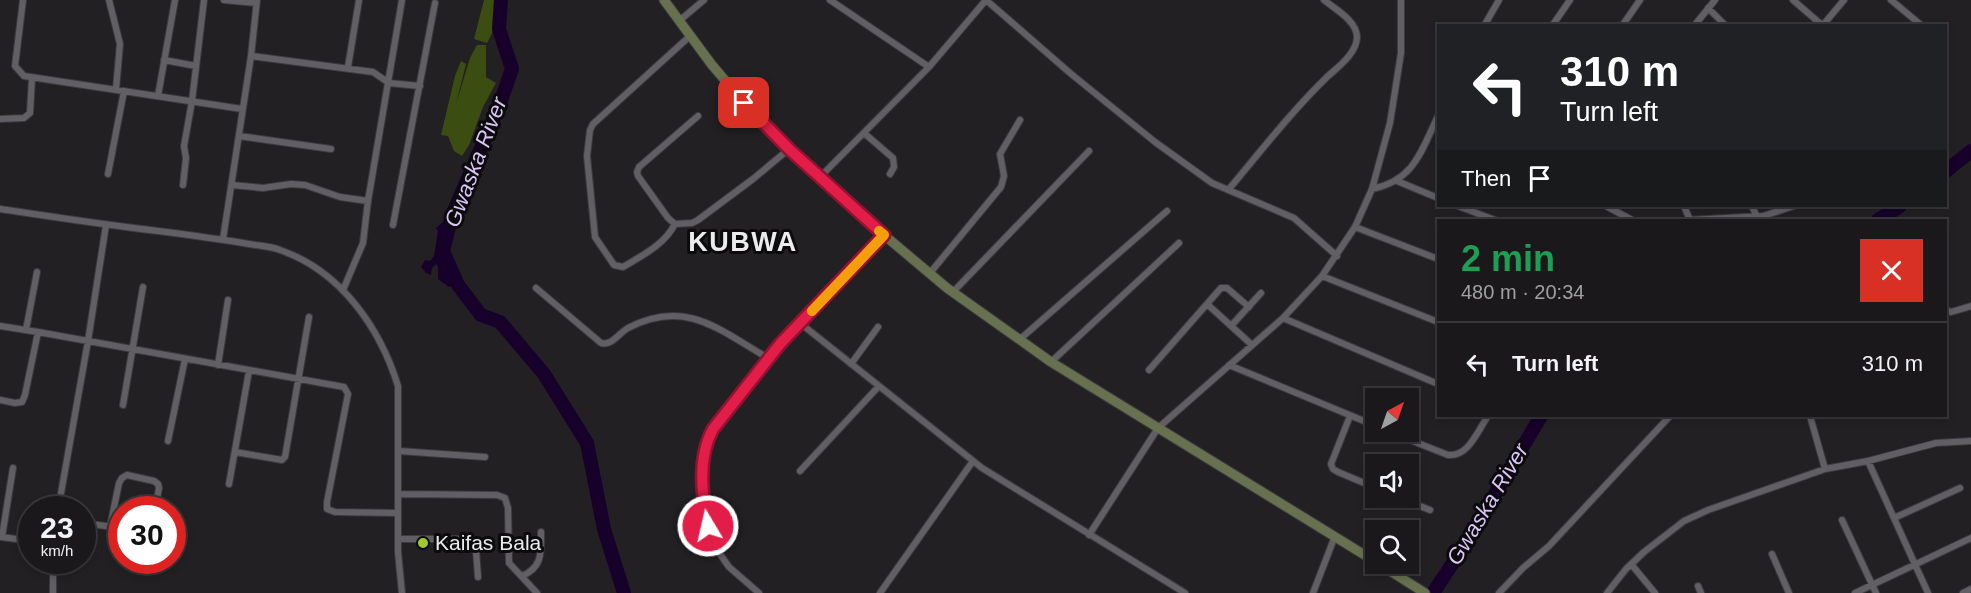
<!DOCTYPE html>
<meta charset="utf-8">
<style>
body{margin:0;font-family:Arial,sans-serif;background:#272527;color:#f1f3f6;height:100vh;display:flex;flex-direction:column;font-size:22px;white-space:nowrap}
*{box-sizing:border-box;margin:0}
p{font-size:20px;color:#9fa0a2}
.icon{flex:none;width:33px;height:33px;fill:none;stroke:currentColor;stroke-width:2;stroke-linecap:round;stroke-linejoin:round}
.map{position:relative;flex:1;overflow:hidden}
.panel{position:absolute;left:1437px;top:219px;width:510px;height:198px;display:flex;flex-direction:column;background:#1a181a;border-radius:0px;box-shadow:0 3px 9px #0003,0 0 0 2px #383739}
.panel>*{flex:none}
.top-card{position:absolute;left:1437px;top:24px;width:510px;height:183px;border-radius:0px;box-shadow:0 3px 9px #0003,0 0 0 2px #383739;background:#202124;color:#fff;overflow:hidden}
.needle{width:39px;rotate:40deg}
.controls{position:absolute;left:1365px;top:388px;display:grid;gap:12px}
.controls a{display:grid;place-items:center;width:54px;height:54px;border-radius:0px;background:#1a181a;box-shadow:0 3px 9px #0003,0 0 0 2px #383739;font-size:30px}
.speed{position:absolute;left:18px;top:496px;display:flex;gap:12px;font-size:30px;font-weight:700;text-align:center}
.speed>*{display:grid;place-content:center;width:78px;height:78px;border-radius:50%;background:#1a181a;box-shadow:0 3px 9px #0003,0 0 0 2px #383739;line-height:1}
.speed small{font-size:15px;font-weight:400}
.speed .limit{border:9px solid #d22;background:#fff;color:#111}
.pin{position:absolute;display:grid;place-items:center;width:51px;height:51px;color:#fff;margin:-26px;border-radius:12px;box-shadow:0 3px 9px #0006}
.me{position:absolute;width:66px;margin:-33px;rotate:351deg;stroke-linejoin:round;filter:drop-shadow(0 0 4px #0008)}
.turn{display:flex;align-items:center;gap:21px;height:126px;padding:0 24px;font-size:27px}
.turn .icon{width:78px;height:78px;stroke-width:2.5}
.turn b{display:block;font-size:42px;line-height:51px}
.then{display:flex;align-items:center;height:57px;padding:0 24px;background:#0003;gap:12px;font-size:22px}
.round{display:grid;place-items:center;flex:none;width:63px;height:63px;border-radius:0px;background:#272527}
.summary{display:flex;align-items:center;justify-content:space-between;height:102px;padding:0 24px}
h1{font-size:36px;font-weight:700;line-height:45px;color:#1e9e55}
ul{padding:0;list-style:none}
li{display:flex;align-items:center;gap:18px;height:84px;padding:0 24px;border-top:2px solid #383739}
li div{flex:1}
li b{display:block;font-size:22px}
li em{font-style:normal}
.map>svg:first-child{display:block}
.green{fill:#3c4d12}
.water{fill:#17002a}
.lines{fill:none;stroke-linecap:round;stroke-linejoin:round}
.river{stroke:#17002a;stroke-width:14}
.street-casing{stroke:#3c3b3e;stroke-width:8}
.secondary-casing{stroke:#3c3b3e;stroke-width:11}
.street{stroke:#615f63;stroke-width:6}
.secondary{stroke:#68714f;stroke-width:9}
.route-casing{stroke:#92132f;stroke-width:15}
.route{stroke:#e11d48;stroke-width:10}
.slow{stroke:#f59e0b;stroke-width:10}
.poi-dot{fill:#a0c92b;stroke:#0b0a0c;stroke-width:2}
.labels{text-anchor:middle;stroke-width:6;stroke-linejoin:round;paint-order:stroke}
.poi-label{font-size:21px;fill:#ebeaec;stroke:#0b0a0c;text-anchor:start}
.water-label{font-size:22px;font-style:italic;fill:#dbc4f6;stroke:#0b0a0c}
.district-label{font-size:27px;font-weight:bold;letter-spacing:1.5px;fill:#ebeaec;stroke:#0b0a0c}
</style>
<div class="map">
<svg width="1971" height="593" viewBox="0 0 1971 593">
<rect width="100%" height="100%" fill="#222023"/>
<path class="green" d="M 484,0 L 496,0 L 493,31 L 487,43 L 474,39 Z
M 477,45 L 486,45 L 486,77 L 496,83 L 483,107 L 469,145 L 462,156 L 454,151 L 448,136 L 441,135 L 455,76 L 461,61 L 466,64 L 456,104 L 470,58 Z"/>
<path class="water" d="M 444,221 L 449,221 L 441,252 L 456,284 L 449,287 L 438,279 L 438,267 L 436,264 L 432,268 L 431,275 L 426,273 L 421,267 L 425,260 L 430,261 L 434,256 L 438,231 L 436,228 Z"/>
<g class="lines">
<path class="river" d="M 501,0 L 499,29 L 512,69 L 498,109 L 452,215 L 443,251 L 458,285 L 481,315 L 500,322 L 544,374 L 587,443 L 604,529 L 624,593
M 1946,171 L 1971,151
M 1878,220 L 1900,206
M 1433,593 L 1466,543 L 1541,416"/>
<g class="street-casing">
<path id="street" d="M 23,0 L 15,66 L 24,76 L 242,109
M 109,0 L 120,44 L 116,89
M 224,0 L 256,3
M 830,0 L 929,67
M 986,0 L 1070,73 L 1155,142 L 1212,183 L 1294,218 L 1337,256
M 1793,0 L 1823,26
M 1891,0 L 1921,25
M 1708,8 L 1726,26
M 679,21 L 704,0
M 1823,25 L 1844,0
M 1484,26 L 1499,0
M 1552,26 L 1570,0
M 1622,26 L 1640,0
M 1694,26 L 1715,0
M 251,56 L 373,72 L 389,83 L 420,86
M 164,60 L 196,66
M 348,67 L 359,0
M 158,96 L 175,0
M 698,116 L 639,167 L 637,172 L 638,176 L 668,218 L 675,224 L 692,223 L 698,220 L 753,179 L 789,149
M 0,119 L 24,118 L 30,113 L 32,78
M 864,133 L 893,158 L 894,167 L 890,174
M 239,136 L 331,149
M 108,174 L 124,91
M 820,177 L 929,67 L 986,0
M 1397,181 L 1438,198
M 183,185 L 186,158 L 184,146 L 192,101 L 204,0
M 232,185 L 263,188 L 291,184 L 305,185 L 340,197 L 368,201
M 1229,189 C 1261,151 1291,112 1327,77 C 1338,67 1357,53 1357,37 C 1357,21 1335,9 1324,0
M 1372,189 C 1415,180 1421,151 1438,116
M 1458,206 L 1495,220
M 1606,206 L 1632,220
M 1684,206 L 1690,220
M 1752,206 L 1757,217
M 0,209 C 53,217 105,225 158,231 C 189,235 219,239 249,244 C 259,246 270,246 280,250 C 341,271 380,328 398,386 L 398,552 L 402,593
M 1689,220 L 1763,216 L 1794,206
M 675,224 C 664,245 643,255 623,267 L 614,265 L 595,237 L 587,156 L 590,130 L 593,124 L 690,36
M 393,225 L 435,3
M 1355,227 L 1438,259
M 223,239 L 251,56 L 257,0
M 930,273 L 1001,187 L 1004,176 L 1000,154 L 1020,120
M 1322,276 L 1438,322
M 536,288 L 601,343 C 612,346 619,333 628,328 C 686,298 719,330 768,358
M 343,290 L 363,243 L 368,201 L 402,0
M 953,292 L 1089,151
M 1207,304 L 1252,345
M 1946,310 L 1951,312 L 1971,306
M 1283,318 L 1438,384
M 800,323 L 982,468 L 1185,593
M 0,326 L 38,332 L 344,387 L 348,394 L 327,502 L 327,509 L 335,512 L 398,513
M 1231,326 L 1261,293
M 26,330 L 37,272
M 1019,340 L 1167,211
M 1051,362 L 1179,243
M 851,364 L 878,327
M 218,365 L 228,300
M 1229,365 L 1376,426
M 1149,370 L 1221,288 L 1227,288 L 1249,307
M 0,400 L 15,403 L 22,402 L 25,395 L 38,332
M 123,405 L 143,287
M 1350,416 L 1331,464 L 1333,469 L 1338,472 L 1376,488
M 1810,416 L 1825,469
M 1390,432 L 1448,455 C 1469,457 1478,430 1488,416
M 168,441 L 185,359
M 399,451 L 485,457
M 235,452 L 282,460 L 285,457 L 309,317
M 1868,461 L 1928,593
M 800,471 L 879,386
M 229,484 L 249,371
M 399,494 L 497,495 L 505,498 L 508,508 L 509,563 L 537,593
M 1400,498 L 1430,510
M 58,510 L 88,341 L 106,225
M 1894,518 L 1960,488
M 1842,520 L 1876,593
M 82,523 L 122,528
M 110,527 L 119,483 L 122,478 L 127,475 L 154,481 L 158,484 L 159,488 L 155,510
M 1089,535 L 1158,428 L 1283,318 L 1322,276 L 1355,227 L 1372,189 L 1390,123 L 1401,53 L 1401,0
M 172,536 L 179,537
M 1,537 L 32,541
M 2,537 L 13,468
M 398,539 L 471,539 L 476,550 L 478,577
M 1772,554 L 1789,593
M 53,561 L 53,593
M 1631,564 L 1655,593
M 522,576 C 543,567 541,552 541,532
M 1698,586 L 1701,593
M 759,593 L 729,567 L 720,554 L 708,526 L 702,477 L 709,436 L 768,358 L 884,235
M 880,593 L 973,461
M 1313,593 L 1335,536
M 1499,593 L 1523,568 L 1549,546 L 1670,416
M 1607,593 L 1626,569 L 1644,552 L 1684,521 L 1708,510 L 1825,469 L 1868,461 L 1936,443 L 1971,441
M 1855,593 L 1971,538
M 1963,593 L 1971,589"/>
</g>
<g class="secondary-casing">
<path id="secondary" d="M 664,0 L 712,65 L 753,113 L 771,132 L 884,235 L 947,288 L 1051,362 L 1376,562
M 1379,564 L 1425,593"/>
</g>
<use href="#street" class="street"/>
<use href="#secondary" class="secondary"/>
</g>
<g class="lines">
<g class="route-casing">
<path id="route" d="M 708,526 C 702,496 697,458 713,429 L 780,344 L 884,235 L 789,149 L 744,103"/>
</g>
<use href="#route" class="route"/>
<path class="slow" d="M 812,311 L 884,235 L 879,231"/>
</g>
<circle class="poi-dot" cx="423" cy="543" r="6"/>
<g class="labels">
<g class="poi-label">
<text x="435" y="550">Kaifas Bala</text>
</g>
<g class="water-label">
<text transform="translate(475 162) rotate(-69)" y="8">Gwaska River</text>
<text transform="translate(1487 504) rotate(-59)" y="8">Gwaska River</text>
</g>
<g class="district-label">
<text x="743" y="251">KUBWA</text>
</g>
</g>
</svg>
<div class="controls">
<a><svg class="needle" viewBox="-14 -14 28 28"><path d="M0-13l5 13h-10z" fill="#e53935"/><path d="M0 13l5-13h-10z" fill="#9fa0a2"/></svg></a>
<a><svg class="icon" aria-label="sound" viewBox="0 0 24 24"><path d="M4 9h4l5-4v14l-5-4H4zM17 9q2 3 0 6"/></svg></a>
<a><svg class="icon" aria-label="search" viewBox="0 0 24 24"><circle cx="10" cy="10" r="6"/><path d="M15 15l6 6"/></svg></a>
</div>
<div class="speed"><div>23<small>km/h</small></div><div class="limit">30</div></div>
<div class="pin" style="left:744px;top:103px;background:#d93025"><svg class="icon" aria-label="arrive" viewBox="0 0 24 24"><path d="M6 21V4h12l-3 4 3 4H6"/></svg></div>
<svg class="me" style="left:708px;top:526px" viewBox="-20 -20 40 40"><circle r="17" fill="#e11d48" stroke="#fff" stroke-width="3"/><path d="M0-11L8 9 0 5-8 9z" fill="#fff"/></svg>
<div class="top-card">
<div class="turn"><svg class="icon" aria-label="left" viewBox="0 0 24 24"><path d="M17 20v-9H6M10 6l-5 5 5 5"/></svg><div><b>310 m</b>Turn left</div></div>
<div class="then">Then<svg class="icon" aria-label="arrive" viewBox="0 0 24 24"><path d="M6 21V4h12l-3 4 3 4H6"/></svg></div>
</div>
<section class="panel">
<div class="summary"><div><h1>2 min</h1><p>480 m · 20:34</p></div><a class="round" style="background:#d93025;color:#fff"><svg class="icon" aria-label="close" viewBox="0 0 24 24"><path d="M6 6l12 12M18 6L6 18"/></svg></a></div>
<ul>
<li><svg class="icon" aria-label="left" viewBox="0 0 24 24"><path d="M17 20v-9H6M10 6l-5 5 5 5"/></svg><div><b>Turn left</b></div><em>310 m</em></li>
</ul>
</section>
</div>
